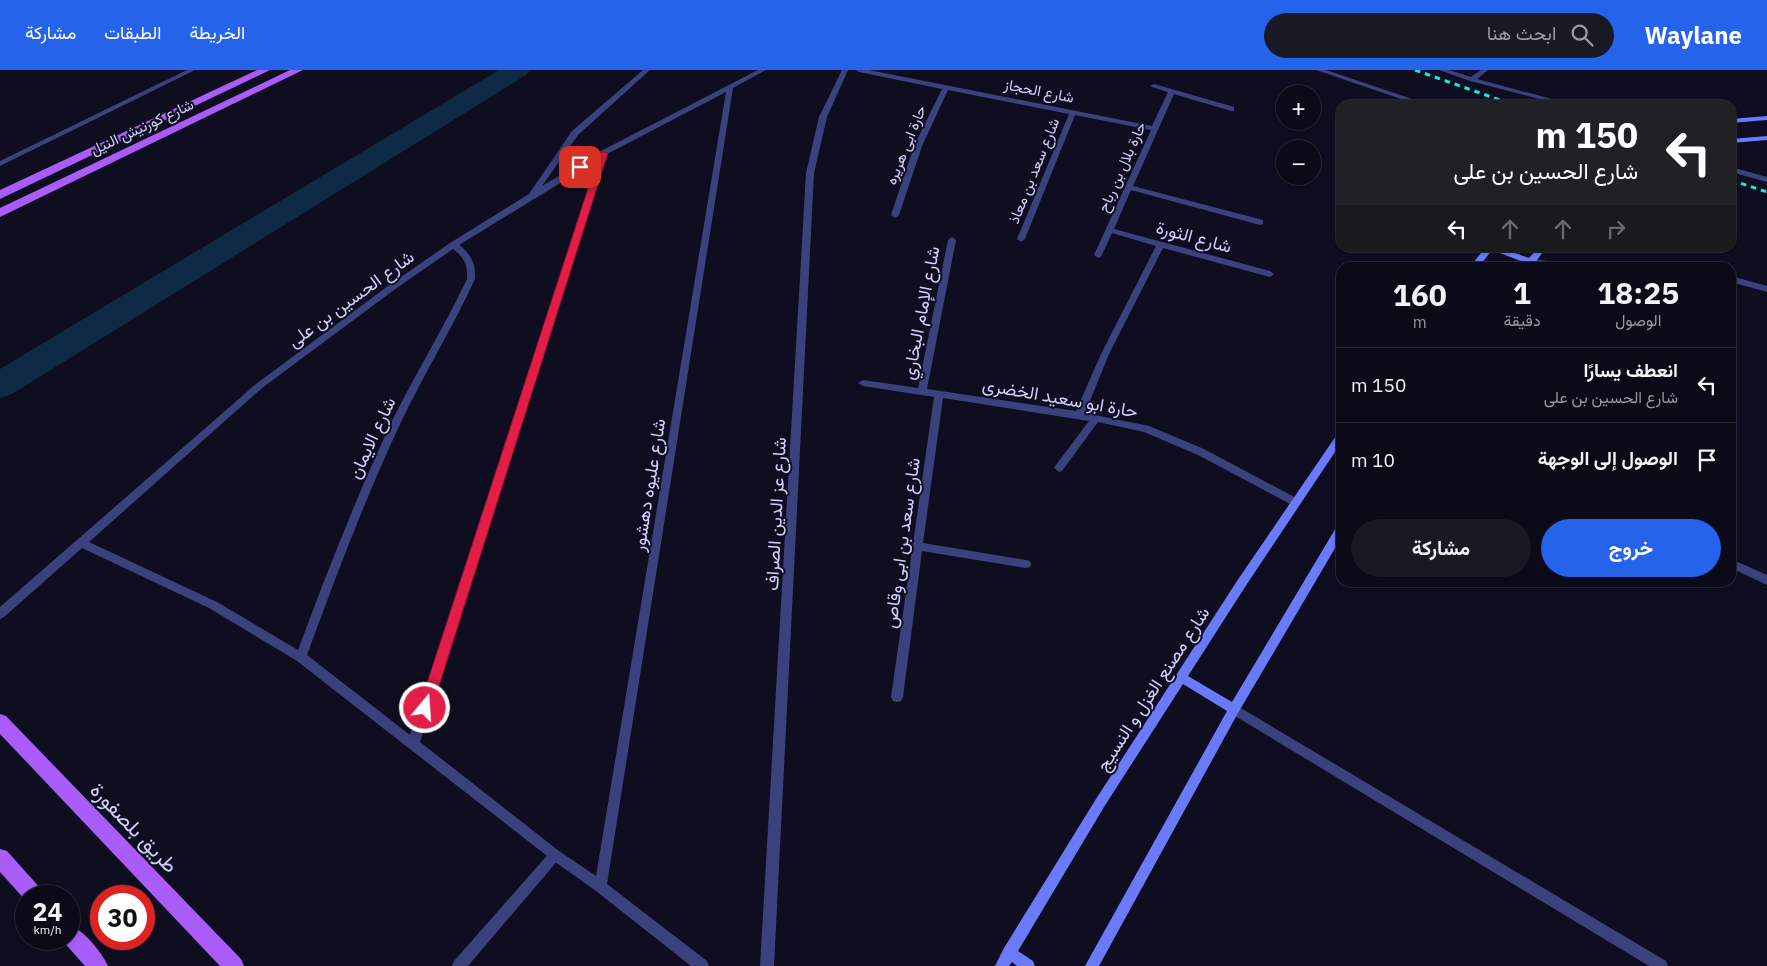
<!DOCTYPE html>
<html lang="ar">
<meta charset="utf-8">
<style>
body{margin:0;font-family:"IBM Plex Sans",Vazirmatn,sans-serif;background:#191825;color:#f1f3f6;direction:rtl;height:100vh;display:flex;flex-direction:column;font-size:19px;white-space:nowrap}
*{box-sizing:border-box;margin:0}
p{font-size:16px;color:#9a9aa2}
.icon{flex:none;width:28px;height:28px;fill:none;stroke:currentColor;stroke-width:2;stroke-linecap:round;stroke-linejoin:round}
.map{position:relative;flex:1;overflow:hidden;direction:ltr}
.details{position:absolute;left:1336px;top:192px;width:400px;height:325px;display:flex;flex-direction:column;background:#0b0a18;border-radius:15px;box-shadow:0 1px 4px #0004,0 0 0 1px #2b2b37;direction:rtl}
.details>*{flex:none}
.hud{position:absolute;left:1336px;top:30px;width:400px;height:152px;border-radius:15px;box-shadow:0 1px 4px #0004,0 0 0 1px #2b2b37;direction:rtl;background:#202124;color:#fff;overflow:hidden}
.controls{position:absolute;left:1276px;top:15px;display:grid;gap:10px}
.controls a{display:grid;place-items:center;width:45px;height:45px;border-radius:50%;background:#0b0a18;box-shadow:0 1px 4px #0004,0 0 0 1px #2b2b37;font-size:25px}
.speed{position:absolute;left:15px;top:815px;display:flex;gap:10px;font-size:25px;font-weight:700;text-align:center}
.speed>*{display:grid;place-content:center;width:65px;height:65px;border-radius:50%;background:#0b0a18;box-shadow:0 1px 4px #0004,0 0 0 1px #2b2b37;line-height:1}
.speed small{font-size:12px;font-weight:400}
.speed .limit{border:8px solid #d22;background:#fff;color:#111}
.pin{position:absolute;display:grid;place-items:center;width:42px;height:42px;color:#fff;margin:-21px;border-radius:10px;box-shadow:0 2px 8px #0006}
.me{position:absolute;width:55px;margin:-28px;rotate:18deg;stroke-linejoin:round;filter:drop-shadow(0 0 4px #0008)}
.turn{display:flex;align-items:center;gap:18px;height:105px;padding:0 15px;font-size:22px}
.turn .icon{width:65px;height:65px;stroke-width:2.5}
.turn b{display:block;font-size:35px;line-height:42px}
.lanes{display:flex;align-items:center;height:48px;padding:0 15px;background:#0003;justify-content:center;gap:25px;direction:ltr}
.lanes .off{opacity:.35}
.eta{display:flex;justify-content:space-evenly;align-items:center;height:85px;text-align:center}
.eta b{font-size:30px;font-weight:700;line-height:35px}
.action{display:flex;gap:10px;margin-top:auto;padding:10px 15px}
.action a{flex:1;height:58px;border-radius:30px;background:#2563eb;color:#fff;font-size:20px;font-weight:700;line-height:58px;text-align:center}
.action a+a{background:#191825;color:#f1f3f6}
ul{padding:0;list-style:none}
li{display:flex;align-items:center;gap:15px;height:75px;padding:0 15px;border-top:1px solid #2b2b37}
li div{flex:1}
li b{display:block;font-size:19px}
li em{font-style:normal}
header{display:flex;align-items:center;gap:30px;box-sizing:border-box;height:70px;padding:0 25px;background:#2563eb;color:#fff}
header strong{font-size:24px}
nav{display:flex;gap:28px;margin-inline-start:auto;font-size:18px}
.search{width:350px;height:45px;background:#191825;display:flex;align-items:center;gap:12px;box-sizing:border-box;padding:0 18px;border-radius:28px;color:#9a9aa2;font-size:19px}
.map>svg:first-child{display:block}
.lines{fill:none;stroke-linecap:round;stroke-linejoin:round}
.canal{fill:#0e2a44;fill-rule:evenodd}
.lane{fill:#3b417d;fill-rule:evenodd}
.street{fill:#3b417d;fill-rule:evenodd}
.secondary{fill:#6b7af9;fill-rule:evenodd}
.primary{fill:#a95cf8;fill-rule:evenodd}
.rail{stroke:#0aeee7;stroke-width:3;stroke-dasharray:5.5 5;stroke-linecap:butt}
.route{fill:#e11d48;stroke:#92132f}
.labels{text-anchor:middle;stroke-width:4;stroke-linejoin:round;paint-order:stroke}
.far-street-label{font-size:15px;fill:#d0d0fd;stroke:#0f0e20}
.street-label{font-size:18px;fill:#d0d0fd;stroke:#0f0e20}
.near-street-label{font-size:21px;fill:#d0d0fd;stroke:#0f0e20}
</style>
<header>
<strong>Waylane</strong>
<div class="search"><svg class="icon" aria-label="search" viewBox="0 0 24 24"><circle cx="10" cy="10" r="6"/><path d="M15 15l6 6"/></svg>ابحث هنا</div>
<nav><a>الخريطة</a><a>الطبقات</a><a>مشاركة</a></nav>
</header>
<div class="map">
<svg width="1767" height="896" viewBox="0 0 1767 896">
<rect width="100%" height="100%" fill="#0f0e20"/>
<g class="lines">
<path class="canal" d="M 499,0 L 530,0 L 526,5 L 12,324 L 0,328 L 0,299 Z"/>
<path class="lane" d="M 1531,189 L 1581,195 L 1585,198 L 1553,198 L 1528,194 L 1528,190 Z
M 1731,206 L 1767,216 L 1767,222 L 1731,212 Z
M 1731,489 L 1767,505 L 1767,515 L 1731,498 Z
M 1234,634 L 1666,891 L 1668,896 L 1649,896 L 1230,643 L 1228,639 L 1230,635 Z
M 555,779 L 559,781 L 561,785 L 559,789 L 468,896 L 452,896 L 454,891 L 551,781 Z"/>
<path class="street" d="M 187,0 L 195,0 L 0,96 L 0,91 Z
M 643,0 L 650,0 L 578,65 L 542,116 L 601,81 L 758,0 L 766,0 L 733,18 L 607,814 L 707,891 L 709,896 L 691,896 L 596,821 L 551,789 L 297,591 L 209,538 L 82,478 L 4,547 L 0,549 L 0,537 L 256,314 L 388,216 L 450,173 L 529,124 L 572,61 ZM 726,22 L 596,806 L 559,781 L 420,672 L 607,84 ZM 598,90 L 410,665 L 307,585 C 336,506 366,426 402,350 C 425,302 453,257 475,209 C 476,194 471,184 459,175 ZM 453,179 C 464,187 468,195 467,209 C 444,257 416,303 392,351 C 357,425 327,502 298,580 L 217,532 L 89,472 L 262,318 L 394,220 Z
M 842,0 L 848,0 L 827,47 L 814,103 L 774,896 L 760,896 L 806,103 L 819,47 Z
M 856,0 L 869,0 L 1152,56 L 1168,22 L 1152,17 L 1150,16 L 1154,14 L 1234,37 L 1234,41 L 1231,41 L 1174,24 L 1133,116 L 1263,150 L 1263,154 L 1260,155 L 1131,120 L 1114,159 L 1270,201 L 1274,204 L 1270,207 L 1163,178 L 1109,284 L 1085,343 L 1149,356 L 1204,379 L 1298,429 L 1300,432 L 1298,435 L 1292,435 L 1198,385 L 1144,362 L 1098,352 L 1062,401 L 1059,402 L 1054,398 L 1056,395 L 1089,351 L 943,328 L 923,473 L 1026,490 L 1030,491 L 1031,494 L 1030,497 L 1026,498 L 922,481 L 903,627 L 901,631 L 897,632 L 893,631 L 891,627 L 934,327 L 863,316 L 858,313 L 863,310 L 918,318 L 948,170 L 952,167 L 956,170 L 927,319 L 1076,341 L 1101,284 L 1156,176 L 1112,163 L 1101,187 L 1098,188 L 1094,185 L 1151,60 L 1075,45 L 1025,169 L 1021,172 L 1017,169 L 1069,44 L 948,20 L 922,76 L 899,145 L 895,148 L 891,145 L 914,76 L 942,19 L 859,2 Z
M 1316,0 L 1326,0 L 1430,35 L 1419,35 Z
M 1439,0 L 1449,0 L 1471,7 L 1481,0 L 1488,0 L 1477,9 L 1574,35 L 1562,35 L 1470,11 Z
M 1731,97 L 1767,107 L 1767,112 L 1731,102 Z"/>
<path class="secondary" d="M 1767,46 L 1767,50 L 1731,53 L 1731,49 Z
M 1767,66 L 1767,70 L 1731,73 L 1731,69 Z
M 1485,178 L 1501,178 L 1529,188 L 1538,178 L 1546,178 L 1531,198 L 1523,198 L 1526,193 L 1492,180 L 1478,198 L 1469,198 Z
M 1341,362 L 1341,373 L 1245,517 L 1188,606 L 1232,632 L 1337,456 L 1341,455 L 1341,468 L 1238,643 L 1099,896 L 1085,896 L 1227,641 L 1183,614 L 1104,737 L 1018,881 L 1033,891 L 1035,896 L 1017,896 L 1012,892 L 1009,896 L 995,896 L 1004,878 L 1096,729 L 1237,511 L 1338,363 Z"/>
<path class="primary" d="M 257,0 L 270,0 L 0,129 L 0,120 Z
M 290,0 L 303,0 L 0,147 L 0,138 Z
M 0,644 L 6,646 L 241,889 L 244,896 L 220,896 L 0,664 Z
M 0,779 L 7,781 L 41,819 L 43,826 L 26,826 L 26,831 L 0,802 Z
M 69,854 C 83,860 102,882 108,896 L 85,896 L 61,869 L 69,869 Z"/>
<path class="rail" d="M 1415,0 L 1514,35
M 1731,110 L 1767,122"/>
</g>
<path class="route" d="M 601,82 L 608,83 L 432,638 L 430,643 L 425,644 L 421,643 L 419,638 L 597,91 L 583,99 L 576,97 Z"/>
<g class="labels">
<g class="far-street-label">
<text transform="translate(1039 21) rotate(11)" y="5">شارع الحجاز</text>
<text transform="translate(142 57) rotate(-25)" y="5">شارع كورنيش النيل</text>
<text transform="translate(906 75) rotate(-68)" y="5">حارة ابى هريره</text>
<text transform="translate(1122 97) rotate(-66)" y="5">حارة بلال بن رباح</text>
<text transform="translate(1034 101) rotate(-68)" y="5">شارع سعد بن معاذ</text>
</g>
<g class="street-label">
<text transform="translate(1194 167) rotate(15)" y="6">شارع الثورة</text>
<text transform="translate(351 229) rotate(-36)" y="6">شارع الحسين بن على</text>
<text transform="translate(921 243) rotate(-79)" y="6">شارع الإمام البخاري</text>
<text transform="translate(1060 328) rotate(10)" y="6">حارة ابو سعيد الخضرى</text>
<text transform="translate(372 368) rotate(-65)" y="6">شارع الايمان</text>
<text transform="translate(649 415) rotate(-81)" y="6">شارع عليوه دهشور</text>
<text transform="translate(776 444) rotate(-87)" y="6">شارع عز الدين الصراف</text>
<text transform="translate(902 473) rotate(-82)" y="6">شارع سعد بن ابى وقاص</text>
<text transform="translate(1153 619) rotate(-57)" y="6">شارع مصنع الغزل و النسيج</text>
</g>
<g class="near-street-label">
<text transform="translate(134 758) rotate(46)" y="7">طريق بلصفورة</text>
</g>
</g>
</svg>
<div class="controls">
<a>+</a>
<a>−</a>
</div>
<div class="speed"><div>24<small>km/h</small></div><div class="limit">30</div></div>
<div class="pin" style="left:580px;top:97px;background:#d93025"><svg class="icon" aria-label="arrive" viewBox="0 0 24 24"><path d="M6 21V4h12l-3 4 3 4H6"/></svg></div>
<svg class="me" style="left:425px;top:638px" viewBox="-20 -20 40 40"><circle r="17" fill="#e11d48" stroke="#fff" stroke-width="3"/><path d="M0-11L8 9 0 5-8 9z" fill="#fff"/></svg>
<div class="hud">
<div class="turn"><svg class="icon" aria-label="left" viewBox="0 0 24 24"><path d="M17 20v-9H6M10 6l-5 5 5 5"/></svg><div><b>150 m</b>شارع الحسين بن على</div></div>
<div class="lanes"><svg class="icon" aria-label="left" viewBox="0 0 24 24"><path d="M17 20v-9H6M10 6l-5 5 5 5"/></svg><svg class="icon off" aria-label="ahead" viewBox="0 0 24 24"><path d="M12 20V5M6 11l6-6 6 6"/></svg><svg class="icon off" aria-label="ahead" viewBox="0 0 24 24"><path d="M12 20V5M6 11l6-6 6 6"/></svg><svg class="icon off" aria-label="right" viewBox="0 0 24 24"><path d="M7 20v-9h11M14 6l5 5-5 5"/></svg></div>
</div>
<section class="details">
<div class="eta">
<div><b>18:25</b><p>الوصول</p></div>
<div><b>1</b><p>دقيقة</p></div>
<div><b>160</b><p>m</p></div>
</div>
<ul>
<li><svg class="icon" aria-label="left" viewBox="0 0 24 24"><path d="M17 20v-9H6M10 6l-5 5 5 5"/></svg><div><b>انعطف يسارًا</b><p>شارع الحسين بن على</p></div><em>150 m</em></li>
<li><svg class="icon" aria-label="arrive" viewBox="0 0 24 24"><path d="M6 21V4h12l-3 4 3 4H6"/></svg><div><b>الوصول إلى الوجهة</b></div><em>10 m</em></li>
</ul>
<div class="action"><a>خروج</a><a>مشاركة</a></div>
</section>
</div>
